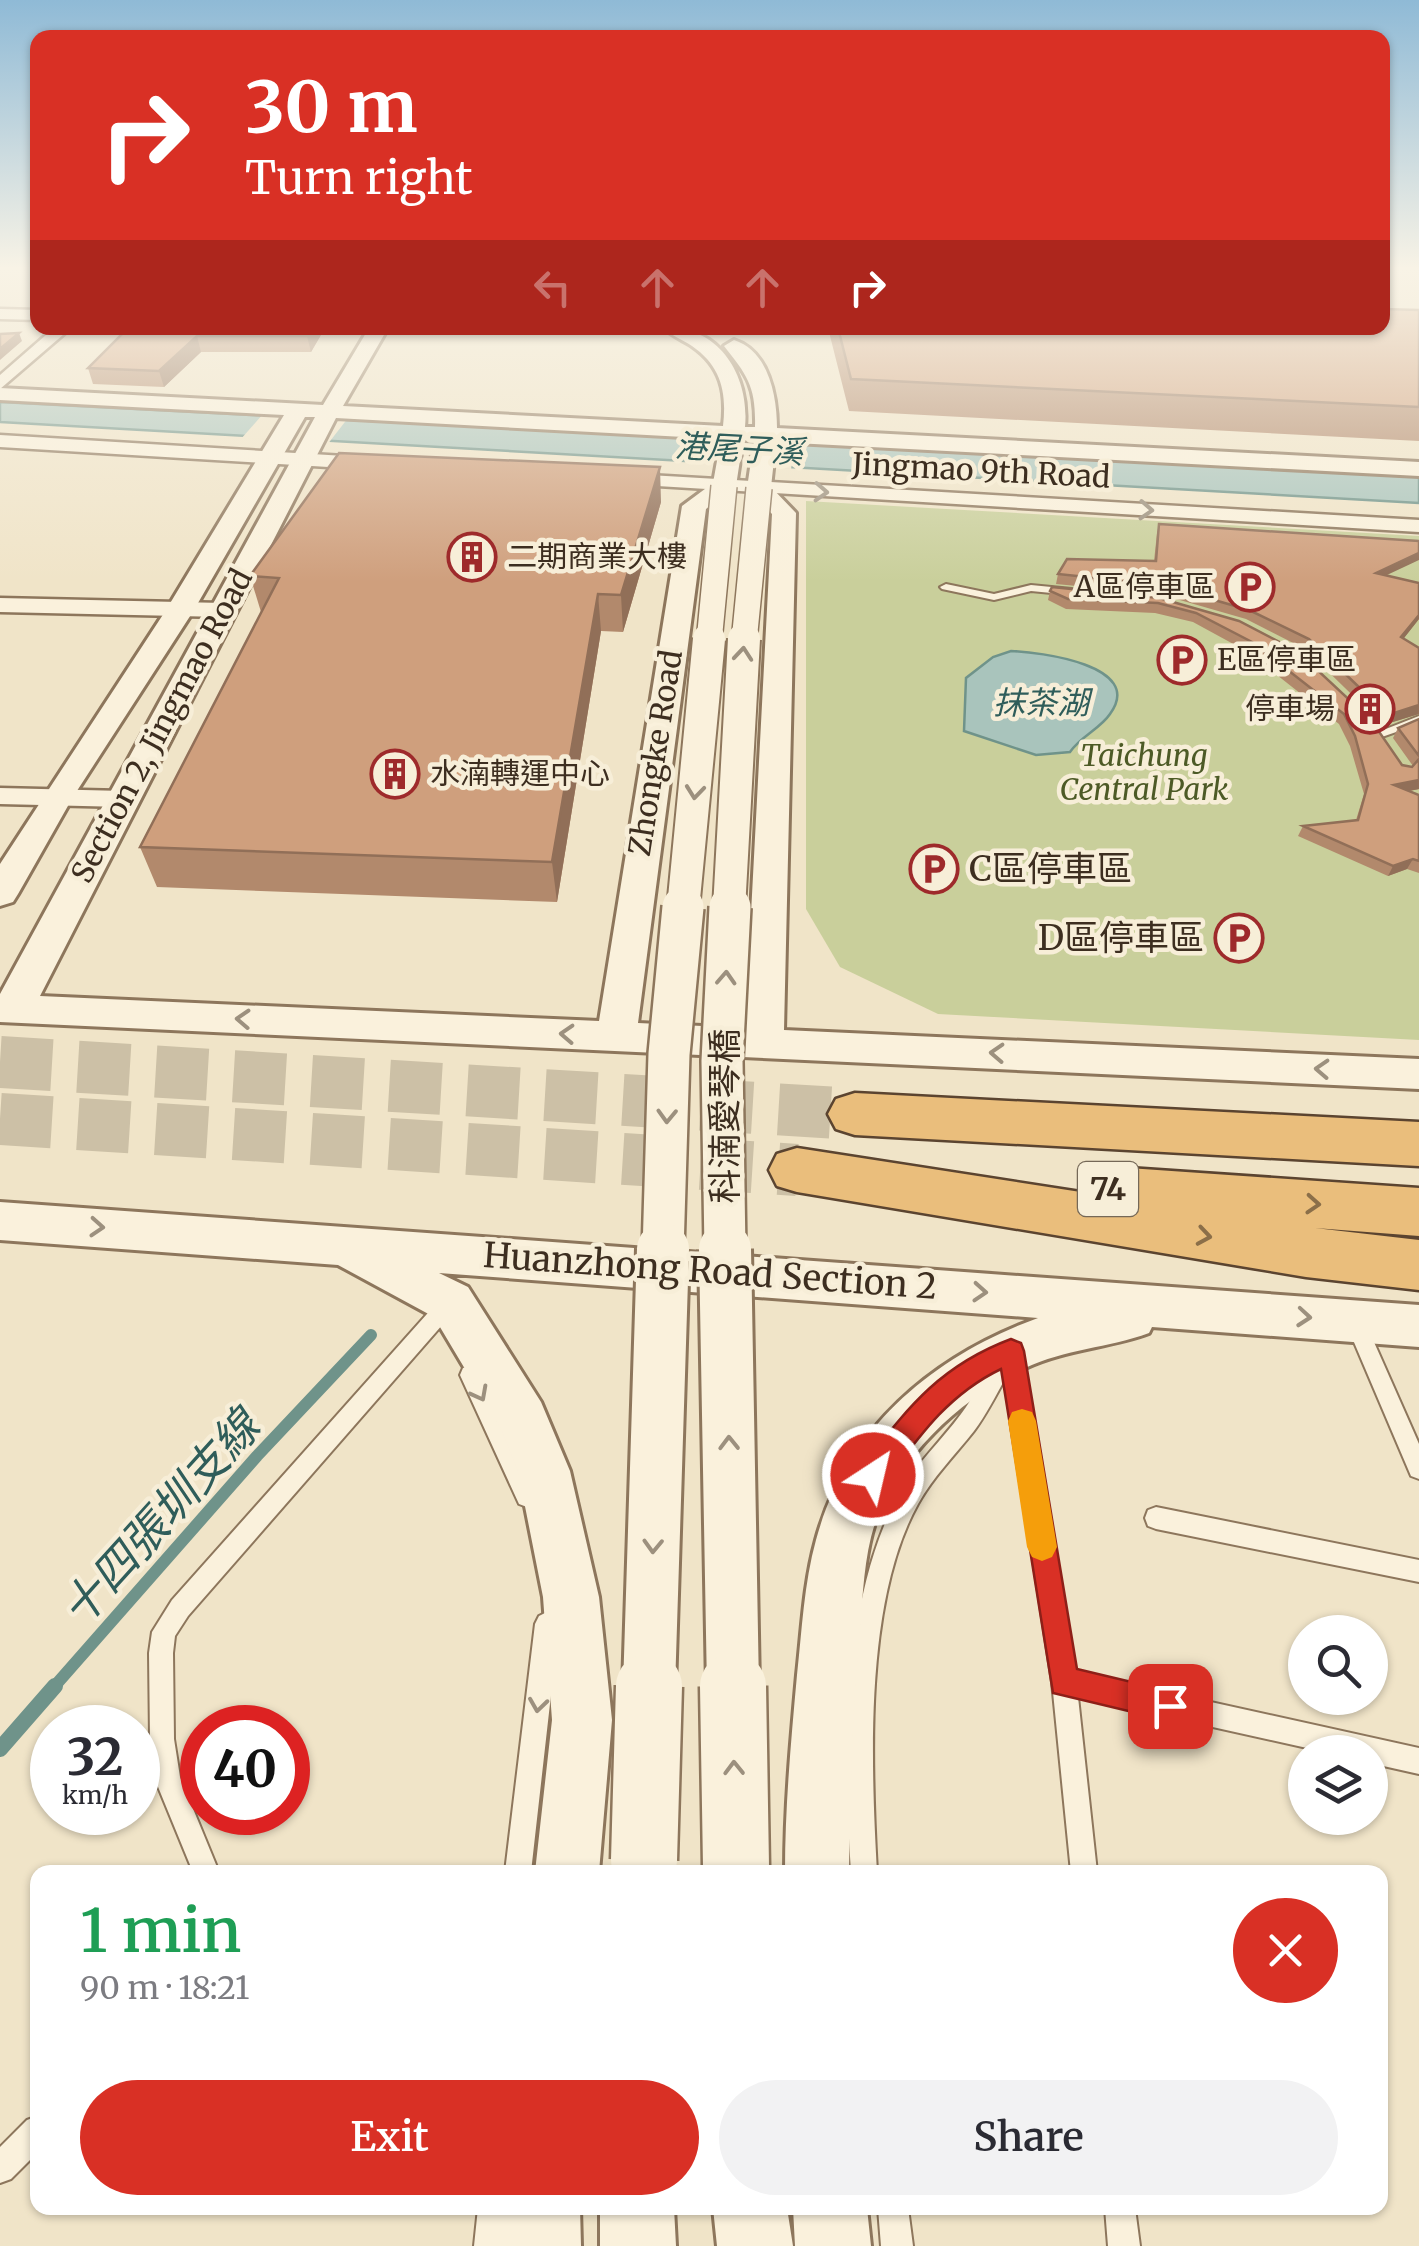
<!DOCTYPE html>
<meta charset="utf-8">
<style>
body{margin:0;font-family:Merriweather,"Noto Sans TC",serif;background:#f2f2f3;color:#2b2b33;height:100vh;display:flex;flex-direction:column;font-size:38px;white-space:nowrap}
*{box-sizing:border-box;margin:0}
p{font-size:32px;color:#7c7c81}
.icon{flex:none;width:55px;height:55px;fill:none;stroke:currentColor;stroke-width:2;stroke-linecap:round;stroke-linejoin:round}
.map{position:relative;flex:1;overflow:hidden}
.sheet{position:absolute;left:30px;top:1865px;width:1358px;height:350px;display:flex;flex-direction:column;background:#fff;border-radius:20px;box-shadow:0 2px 8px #0004}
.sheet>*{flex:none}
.guide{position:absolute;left:30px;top:30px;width:1360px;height:305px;border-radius:20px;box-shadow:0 2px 8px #0004;background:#d93025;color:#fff;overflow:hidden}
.tools{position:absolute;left:1288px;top:1615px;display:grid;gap:20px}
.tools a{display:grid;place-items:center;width:100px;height:100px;border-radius:50%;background:#fff;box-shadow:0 2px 8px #0004;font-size:50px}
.speed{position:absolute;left:30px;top:1705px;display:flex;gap:20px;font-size:50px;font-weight:700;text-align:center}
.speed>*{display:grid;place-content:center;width:130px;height:130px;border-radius:50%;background:#fff;box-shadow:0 2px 8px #0004;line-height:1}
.speed small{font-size:25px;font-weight:400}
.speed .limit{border:15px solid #d22;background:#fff;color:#111}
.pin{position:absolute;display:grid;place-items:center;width:85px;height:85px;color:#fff;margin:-42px;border-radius:20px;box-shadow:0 5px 15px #0006}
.me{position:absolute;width:110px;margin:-55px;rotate:35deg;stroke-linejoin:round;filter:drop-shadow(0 0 8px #0008)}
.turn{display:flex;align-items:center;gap:35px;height:210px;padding:0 50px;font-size:45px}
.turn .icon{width:130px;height:130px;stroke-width:2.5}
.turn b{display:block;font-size:70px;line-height:85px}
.lanes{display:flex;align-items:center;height:95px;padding:0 50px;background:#0003;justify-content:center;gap:50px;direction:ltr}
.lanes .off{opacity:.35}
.round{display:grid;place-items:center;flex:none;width:105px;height:105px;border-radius:52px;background:#f2f2f3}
.overview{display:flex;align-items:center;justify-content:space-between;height:170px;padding:0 50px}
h1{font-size:60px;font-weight:600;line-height:75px;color:#1e9e55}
.button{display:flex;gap:20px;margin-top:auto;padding:20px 50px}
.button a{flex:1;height:115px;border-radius:60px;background:#d93025;color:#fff;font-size:40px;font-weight:600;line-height:115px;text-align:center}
.button a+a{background:#f2f2f3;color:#2b2b33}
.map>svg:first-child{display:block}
.green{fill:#c9cf9b}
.water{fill:#a9c4bc;stroke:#6f938a;stroke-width:2.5}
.pier{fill:#f0e4c8}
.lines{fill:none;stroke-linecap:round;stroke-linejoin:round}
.stream-far1{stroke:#6f938a;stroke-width:12}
.stream{stroke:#6f938a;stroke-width:16}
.trunk-tunnel{stroke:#ccc0a6;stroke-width:52;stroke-dasharray:52 26;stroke-linecap:butt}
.service-casing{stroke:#8d765c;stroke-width:4}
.minor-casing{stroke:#8d765c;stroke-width:5}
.tertiary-casing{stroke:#8d765c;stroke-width:6}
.trunk-casing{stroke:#5b4430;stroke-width:5}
.service{fill:#faf1dc;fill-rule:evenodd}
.minor{fill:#faf1dc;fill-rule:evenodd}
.tertiary{fill:#faf1dc;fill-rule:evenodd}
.trunk{fill:#eabe7c;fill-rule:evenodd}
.tertiary-bridge-far4-casing{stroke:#8d765c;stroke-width:28;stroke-linecap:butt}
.tertiary-bridge-far3-casing{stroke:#8d765c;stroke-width:36;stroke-linecap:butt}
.tertiary-bridge-far2-casing{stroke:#8d765c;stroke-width:46;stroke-linecap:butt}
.tertiary-bridge-far1-casing{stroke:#8d765c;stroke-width:58;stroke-linecap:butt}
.tertiary-bridge-casing{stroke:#8d765c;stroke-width:71;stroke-linecap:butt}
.tertiary-bridge-far4{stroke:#faf1dc;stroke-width:25}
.tertiary-bridge-far3{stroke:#faf1dc;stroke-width:32}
.tertiary-bridge-far2{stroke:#faf1dc;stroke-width:41}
.tertiary-bridge-far1{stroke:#faf1dc;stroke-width:52}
.tertiary-bridge{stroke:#faf1dc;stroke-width:66}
.wall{fill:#b2896c}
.shaded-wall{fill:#916f58}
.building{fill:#cf9f7d;stroke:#916f58;stroke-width:2.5}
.oneway{stroke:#9c907e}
.oneway2{stroke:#8b6f49}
.route{fill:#d93025;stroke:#8d1f18;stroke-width:2.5}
.slow{fill:#f59e0b}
.labels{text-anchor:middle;stroke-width:9;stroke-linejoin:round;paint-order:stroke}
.far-street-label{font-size:30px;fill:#3d2e20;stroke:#f7eed8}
.far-poi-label{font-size:30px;fill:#3d2e20;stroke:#f7eed8;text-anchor:start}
.far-park-label{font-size:30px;font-style:italic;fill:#4d5a26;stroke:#f7eed8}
.far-water-label{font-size:32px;font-style:italic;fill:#2f5d5a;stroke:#f7eed8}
.shield{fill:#f7eed8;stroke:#756857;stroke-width:2.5}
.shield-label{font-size:32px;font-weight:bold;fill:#3d2e20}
.poi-label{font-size:35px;fill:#3d2e20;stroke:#f7eed8;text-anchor:start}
.street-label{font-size:35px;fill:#3d2e20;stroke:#f7eed8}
.near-water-label{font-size:45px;font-style:italic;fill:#2f5d5a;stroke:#f7eed8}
</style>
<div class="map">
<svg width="1419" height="2246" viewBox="0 0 1419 2246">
<rect width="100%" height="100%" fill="#f0e4c8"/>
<path class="green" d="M 806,501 L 1419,536 L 1419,1040 L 938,1014 L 840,967 L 806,909 Z"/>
<path class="water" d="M 0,402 L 1419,475 L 1419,503 L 0,422 Z
M 1011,651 C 1039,652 1146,665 1110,714 C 1100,729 1081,736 1070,752 L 1036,755 L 964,731 L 966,678 L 993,657 Z"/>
<path class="pier" d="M 263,414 L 348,418 L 327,445 L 240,440 Z
M 693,441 L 795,447 L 791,469 L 685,463 Z"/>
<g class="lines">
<path class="stream-far1" d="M 53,1688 L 257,1456 L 371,1335"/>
<path class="stream" d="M 0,1749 L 55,1686"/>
<path class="trunk-tunnel" d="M 0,1062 L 855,1114
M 0,1119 L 797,1170"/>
<g class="service-casing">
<path id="service" d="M 946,584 L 994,594 L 1031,585 L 1072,589 L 1078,592 L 1072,595 L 1031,591 L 994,600 L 942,589 L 940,587 Z
M 1419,716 L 1419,724 L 1379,738 L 1373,734 Z
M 450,1294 L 457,1296 L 460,1302 L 457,1308 L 188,1616 L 175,1636 L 173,1653 L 174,1739 L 180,1777 L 219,1872 L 193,1872 L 154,1777 L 150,1739 L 149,1653 L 152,1632 L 172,1600 L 443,1296 Z
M 1355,1312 L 1362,1315 L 1419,1444 L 1419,1479 L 1411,1476 L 1345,1321 L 1348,1315 Z
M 1011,1342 L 1018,1345 L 1021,1351 L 1075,1672 L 1419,1748 L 1419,1774 L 1370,1763 L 1370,1752 L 1325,1752 L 1078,1697 L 1097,1872 L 1071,1872 L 1052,1682 L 1005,1379 C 995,1397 986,1415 974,1431 C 955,1455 933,1477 918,1504 C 864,1601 871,1764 877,1872 L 851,1872 C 843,1753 841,1600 900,1492 C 917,1463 941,1441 961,1414 C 973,1398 982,1380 993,1363 L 1002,1361 L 1001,1351 L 1004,1345 Z
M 470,1366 L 477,1368 L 535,1488 L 538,1496 L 535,1504 L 527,1507 L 519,1504 L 460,1375 L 463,1368 Z
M 1156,1507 L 1419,1560 L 1419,1582 L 1156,1529 L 1148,1526 L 1145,1518 L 1148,1510 Z
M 547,1612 L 555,1616 L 559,1624 L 531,1872 L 505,1872 L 535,1624 L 539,1616 Z
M 38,2116 L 38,2152 L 11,2179 L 0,2183 L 0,2147 L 27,2120 Z
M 478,2208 L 508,2208 L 506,2246 L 474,2246 Z
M 878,2208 L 908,2208 L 913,2246 L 881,2246 Z
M 1105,2208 L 1135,2208 L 1140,2246 L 1108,2246 Z"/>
</g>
<g class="minor-casing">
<path id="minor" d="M 0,309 L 38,310 L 38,320 L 0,319 Z
M 54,328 L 71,328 L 0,389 L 0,375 Z
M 0,435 L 378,458 L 388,464 L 378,470 L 0,447 Z
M 615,473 L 1419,520 L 1419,532 L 608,483 L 608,475 Z
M 0,598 L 223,603 L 234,610 L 223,617 L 0,612 Z
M 0,788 L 124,791 L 138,799 L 124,807 L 0,804 Z"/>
</g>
<g class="tertiary-casing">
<path id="tertiary" d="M 369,328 L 388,328 L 343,406 L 723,426 C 727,392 721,366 692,346 C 683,340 672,336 664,328 C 719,325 750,376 745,427 L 755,427 C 756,387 748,376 724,346 L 734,340 C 769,351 777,397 777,428 L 1419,462 L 1419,476 L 776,442 L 771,487 L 796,513 L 784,1030 L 1419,1059 L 1419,1089 L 0,1022 L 0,994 L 315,417 L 305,417 L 194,610 L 73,797 L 18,894 L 13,902 L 0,906 L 0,864 L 166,610 L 284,415 L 0,400 L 0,388 L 323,405 ZM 336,418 L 721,439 L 713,483 L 682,506 L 599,1021 L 40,996 ZM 743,440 L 754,441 L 747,488 L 772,514 L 745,1028 L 638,1023 L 706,509 L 736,486 Z
M 0,1202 L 1419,1305 L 1419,1347 L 1152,1327 L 1149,1333 C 1108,1348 1065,1349 1025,1368 C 961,1398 899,1456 875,1523 C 864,1557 863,1594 860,1629 C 852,1710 850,1791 849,1872 L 785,1872 C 785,1807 791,1741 797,1675 C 802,1630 804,1583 816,1540 C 846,1429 933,1356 1038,1318 L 439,1273 L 468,1287 L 541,1402 L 570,1471 L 599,1597 L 612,1720 L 599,1872 L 535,1872 L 552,1720 L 543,1597 L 518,1471 L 502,1431 L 434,1317 L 338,1265 L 0,1240 Z
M 506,2208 L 580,2208 L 581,2246 L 505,2246 Z
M 600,2208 L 674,2208 L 676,2246 L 600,2246 Z
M 713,2208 L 787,2208 L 793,2246 L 717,2246 Z
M 793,2208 L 867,2208 L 871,2246 L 795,2246 Z"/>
</g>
<g class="trunk-casing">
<path id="trunk" d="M 855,1093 L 1419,1122 L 1419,1166 L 855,1135 L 836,1129 L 828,1114 L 836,1099 Z
M 797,1148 L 1087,1193 L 1094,1174 L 1114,1167 L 1419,1188 L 1419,1236 L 1315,1228 L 1419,1240 L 1419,1290 L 1306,1277 L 797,1192 L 777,1186 L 769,1170 L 777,1154 Z"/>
</g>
<use href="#service" class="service"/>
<use href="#minor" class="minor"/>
<use href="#tertiary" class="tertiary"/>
<use href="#trunk" class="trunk"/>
<g class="tertiary-bridge-far4-casing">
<path id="tertiary-bridge-far4" d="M 709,642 L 724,486
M 744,642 L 759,488"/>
</g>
<g class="tertiary-bridge-far3-casing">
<path id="tertiary-bridge-far3" d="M 683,909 L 709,639
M 729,909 L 744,639"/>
</g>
<g class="tertiary-bridge-far2-casing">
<path id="tertiary-bridge-far2" d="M 663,1251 L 669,1054 L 683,907
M 725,1251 L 722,1061 L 730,907"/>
</g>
<g class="tertiary-bridge-far1-casing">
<path id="tertiary-bridge-far1" d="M 725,1249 L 733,1688
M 649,1688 L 663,1249"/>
</g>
<g class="tertiary-bridge-casing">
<path id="tertiary-bridge" d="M 733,1686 L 736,1866
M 644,1860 L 649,1686"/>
</g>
<use href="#tertiary-bridge-far4" class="tertiary-bridge-far4"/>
<use href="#tertiary-bridge-far3" class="tertiary-bridge-far3"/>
<use href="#tertiary-bridge-far2" class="tertiary-bridge-far2"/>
<use href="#tertiary-bridge-far1" class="tertiary-bridge-far1"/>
<use href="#tertiary-bridge" class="tertiary-bridge"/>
</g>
<path class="wall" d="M 1419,310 L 1419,441 L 849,411 L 828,328 L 1382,328 Z
M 128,328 L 325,328 L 311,352 L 201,352 L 164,387 L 93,384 L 88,368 Z
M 661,502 L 623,632 L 601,631 L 557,902 L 157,887 L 140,847 L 261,612 L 250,576 Z
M 1159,524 L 1419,583 L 1419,619 L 1403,639 L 1419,648 L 1419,714 L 1383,725 L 1305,649 L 1246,619 L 1159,594 L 1056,584 L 1058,574 L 1154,561 L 1157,533 Z
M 1050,591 L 1159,598 L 1239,621 L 1402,765 L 1412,767 L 1413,766 L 1393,738 L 1398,728 L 1419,719 L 1419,789 L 1409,791 L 1419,795 L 1419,873 L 1407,869 L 1388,876 L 1298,836 L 1303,826 L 1356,820 L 1364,794 L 1350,746 L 1339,724 L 1248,652 L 1193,622 L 1155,613 L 1066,609 L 1048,600 Z"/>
<path class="shaded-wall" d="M 312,328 L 325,328 L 311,352 L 307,336 Z
M 19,333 L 22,341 L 0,360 L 0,349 Z
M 197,336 L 201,352 L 164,387 L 159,371 Z
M 660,467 L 661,502 L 623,632 L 621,595 Z
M 1419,553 L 1419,560 L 1372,582 L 1376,573 Z
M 598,594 L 601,631 L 557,902 L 552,862 Z
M 1419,615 L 1419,619 L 1397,647 L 1401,637 Z
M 1419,705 L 1419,714 L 1383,725 L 1388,715 Z
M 1419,780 L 1419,789 L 1389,795 L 1394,785 Z
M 1413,859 L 1407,869 L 1388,876 L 1393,866 Z"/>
<path class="building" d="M 1382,309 L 1419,310 L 1419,407 L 851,379 L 838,328 L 1382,328 Z
M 128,328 L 312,328 L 307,336 L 197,336 L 159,371 L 88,368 Z
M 19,333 L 0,349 L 0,334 Z
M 339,453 L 660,467 L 621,595 L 598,594 L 552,862 L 140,847 L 279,578 L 250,576 Z
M 1159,524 L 1419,541 L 1419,553 L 1376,573 L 1419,583 L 1419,615 L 1401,637 L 1419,648 L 1419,705 L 1388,715 L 1309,639 L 1249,610 L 1162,585 L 1058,574 L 1067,559 L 1156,561 Z
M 1052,587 L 1159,598 L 1239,621 L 1297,651 L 1371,720 L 1402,765 L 1412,767 L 1419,759 L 1419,780 L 1394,785 L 1419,795 L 1419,861 L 1413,859 L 1393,866 L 1303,826 L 1358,820 L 1368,784 L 1355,736 L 1344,714 L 1252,642 L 1196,613 L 1158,603 L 1068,599 L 1050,591 Z
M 1419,719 L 1419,756 L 1398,728 Z"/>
<defs><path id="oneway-chevron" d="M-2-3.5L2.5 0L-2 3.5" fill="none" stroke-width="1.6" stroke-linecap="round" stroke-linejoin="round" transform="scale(2.5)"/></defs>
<g class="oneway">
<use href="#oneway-chevron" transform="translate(821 492) rotate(3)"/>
<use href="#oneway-chevron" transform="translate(1146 510) rotate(3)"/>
<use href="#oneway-chevron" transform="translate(743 654) rotate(-85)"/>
<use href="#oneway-chevron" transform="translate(695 792) rotate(96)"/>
<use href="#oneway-chevron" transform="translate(726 978) rotate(-87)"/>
<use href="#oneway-chevron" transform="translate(243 1019) rotate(-177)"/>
<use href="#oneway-chevron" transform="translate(567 1034) rotate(-177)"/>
<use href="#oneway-chevron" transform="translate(997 1053) rotate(-177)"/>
<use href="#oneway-chevron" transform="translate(1322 1069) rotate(-177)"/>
<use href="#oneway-chevron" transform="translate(667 1116) rotate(92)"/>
<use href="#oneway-chevron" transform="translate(97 1227) rotate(4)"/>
<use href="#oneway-chevron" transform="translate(980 1292) rotate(4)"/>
<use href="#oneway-chevron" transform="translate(1304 1317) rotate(5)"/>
<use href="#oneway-chevron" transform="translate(480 1394) rotate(62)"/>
<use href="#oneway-chevron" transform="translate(729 1443) rotate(-91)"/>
<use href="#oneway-chevron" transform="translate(653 1546) rotate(92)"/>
<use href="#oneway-chevron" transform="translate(538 1705) rotate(98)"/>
<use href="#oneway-chevron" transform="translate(734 1768) rotate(-91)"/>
</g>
<g class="oneway2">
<use href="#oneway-chevron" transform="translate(1313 1204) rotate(4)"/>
<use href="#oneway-chevron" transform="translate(1204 1236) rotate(9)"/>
</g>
<linearGradient id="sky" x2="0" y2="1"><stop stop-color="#8fbad6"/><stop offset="0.46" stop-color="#f8f3e6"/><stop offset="1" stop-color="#f8f3e6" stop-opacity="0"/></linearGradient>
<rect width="1419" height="582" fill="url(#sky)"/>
<path class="route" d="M 1011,1339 L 1021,1343 L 1024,1351 L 1077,1669 L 1182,1694 L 1186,1706 L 1182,1717 L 1170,1721 L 1053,1693 L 1001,1369 C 947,1395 918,1438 883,1485 L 873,1488 L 863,1485 L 859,1475 L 863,1465 C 908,1408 939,1366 1011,1339 Z"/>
<path class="slow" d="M 1022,1409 L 1032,1412 L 1036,1421 L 1057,1547 L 1052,1557 L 1042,1561 L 1032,1557 L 1027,1547 L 1008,1421 L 1012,1412 Z"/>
<defs>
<g id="building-ring" transform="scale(2.5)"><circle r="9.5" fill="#f7eed8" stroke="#9e2a2b" stroke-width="1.5"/><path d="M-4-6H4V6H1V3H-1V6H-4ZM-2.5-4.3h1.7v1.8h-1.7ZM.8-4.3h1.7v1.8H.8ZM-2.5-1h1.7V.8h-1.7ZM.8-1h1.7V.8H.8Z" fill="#9e2a2b"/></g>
<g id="parking-ring" transform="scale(2.5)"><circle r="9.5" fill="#f7eed8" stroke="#9e2a2b" stroke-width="1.5"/><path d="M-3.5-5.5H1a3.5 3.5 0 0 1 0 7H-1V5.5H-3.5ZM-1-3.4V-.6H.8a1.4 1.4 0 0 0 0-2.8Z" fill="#9e2a2b"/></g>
</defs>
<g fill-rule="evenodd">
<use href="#building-ring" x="472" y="557"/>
<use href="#parking-ring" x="1250" y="587"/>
<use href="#parking-ring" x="1182" y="660"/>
<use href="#building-ring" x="1370" y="709"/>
<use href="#building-ring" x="395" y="774"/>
<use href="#parking-ring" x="934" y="869"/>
<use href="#parking-ring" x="1239" y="938"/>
</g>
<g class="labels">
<g class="far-street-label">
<text transform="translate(981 471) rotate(3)" y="10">Jingmao 9th Road</text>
<text transform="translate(162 726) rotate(-62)" y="10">Section 2, Jingmao Road</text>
<text transform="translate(656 753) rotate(-81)" y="10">Zhongke Road</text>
</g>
<g class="far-poi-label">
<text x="507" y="567">二期商業大樓</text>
<text x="1215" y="597" text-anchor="end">A區停車區</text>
<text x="1217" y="670">E區停車區</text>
<text x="1335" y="719" text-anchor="end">停車場</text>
<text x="430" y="784">水湳轉運中心</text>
</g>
<g class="far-park-label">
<text x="1144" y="766">Taichung<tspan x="1144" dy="34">Central Park</tspan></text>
</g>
<g class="far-water-label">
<text transform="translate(739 449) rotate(3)" y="11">港尾子溪</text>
<text x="1041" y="714">抹茶湖</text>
</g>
<rect class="shield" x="1078" y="1162" width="60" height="54" rx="8"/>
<g class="shield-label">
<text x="1108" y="1200">74</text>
</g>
<g class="poi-label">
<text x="969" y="881">C區停車區</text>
<text x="1204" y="950" text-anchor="end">D區停車區</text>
</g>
<g class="street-label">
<text transform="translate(725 1116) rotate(-90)" y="12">科湳愛琴橋</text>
<text transform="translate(710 1271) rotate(4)" y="12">Huanzhong Road Section 2</text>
</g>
<g class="near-water-label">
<text transform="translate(160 1518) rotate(-48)" y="16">十四張圳支線</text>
</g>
</g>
</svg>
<div class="tools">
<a><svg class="icon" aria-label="search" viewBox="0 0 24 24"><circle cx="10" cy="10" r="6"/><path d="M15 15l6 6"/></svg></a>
<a><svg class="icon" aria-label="layers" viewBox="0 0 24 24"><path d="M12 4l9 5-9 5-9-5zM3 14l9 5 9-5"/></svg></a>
</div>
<div class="speed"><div>32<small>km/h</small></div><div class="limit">40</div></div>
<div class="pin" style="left:1170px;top:1706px;background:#d93025"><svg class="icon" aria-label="arrive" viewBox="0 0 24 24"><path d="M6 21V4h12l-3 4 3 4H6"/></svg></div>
<svg class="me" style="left:873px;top:1475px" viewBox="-20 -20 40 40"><circle r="17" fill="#d93025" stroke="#fff" stroke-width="3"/><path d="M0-11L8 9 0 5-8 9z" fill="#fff"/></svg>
<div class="guide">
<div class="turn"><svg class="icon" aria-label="right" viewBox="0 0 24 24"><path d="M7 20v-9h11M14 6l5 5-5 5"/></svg><div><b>30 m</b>Turn right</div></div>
<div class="lanes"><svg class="icon off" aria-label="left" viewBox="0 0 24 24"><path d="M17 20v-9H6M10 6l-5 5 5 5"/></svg><svg class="icon off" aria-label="ahead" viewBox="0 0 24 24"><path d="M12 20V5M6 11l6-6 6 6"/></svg><svg class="icon off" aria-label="ahead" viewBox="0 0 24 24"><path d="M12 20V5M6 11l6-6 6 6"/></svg><svg class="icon" aria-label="right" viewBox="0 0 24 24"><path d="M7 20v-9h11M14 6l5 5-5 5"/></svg></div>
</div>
<section class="sheet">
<div class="overview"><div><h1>1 min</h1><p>90 m · 18:21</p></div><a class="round" style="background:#d93025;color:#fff"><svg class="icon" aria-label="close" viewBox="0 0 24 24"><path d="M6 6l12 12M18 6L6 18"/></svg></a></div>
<div class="button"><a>Exit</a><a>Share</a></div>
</section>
</div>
